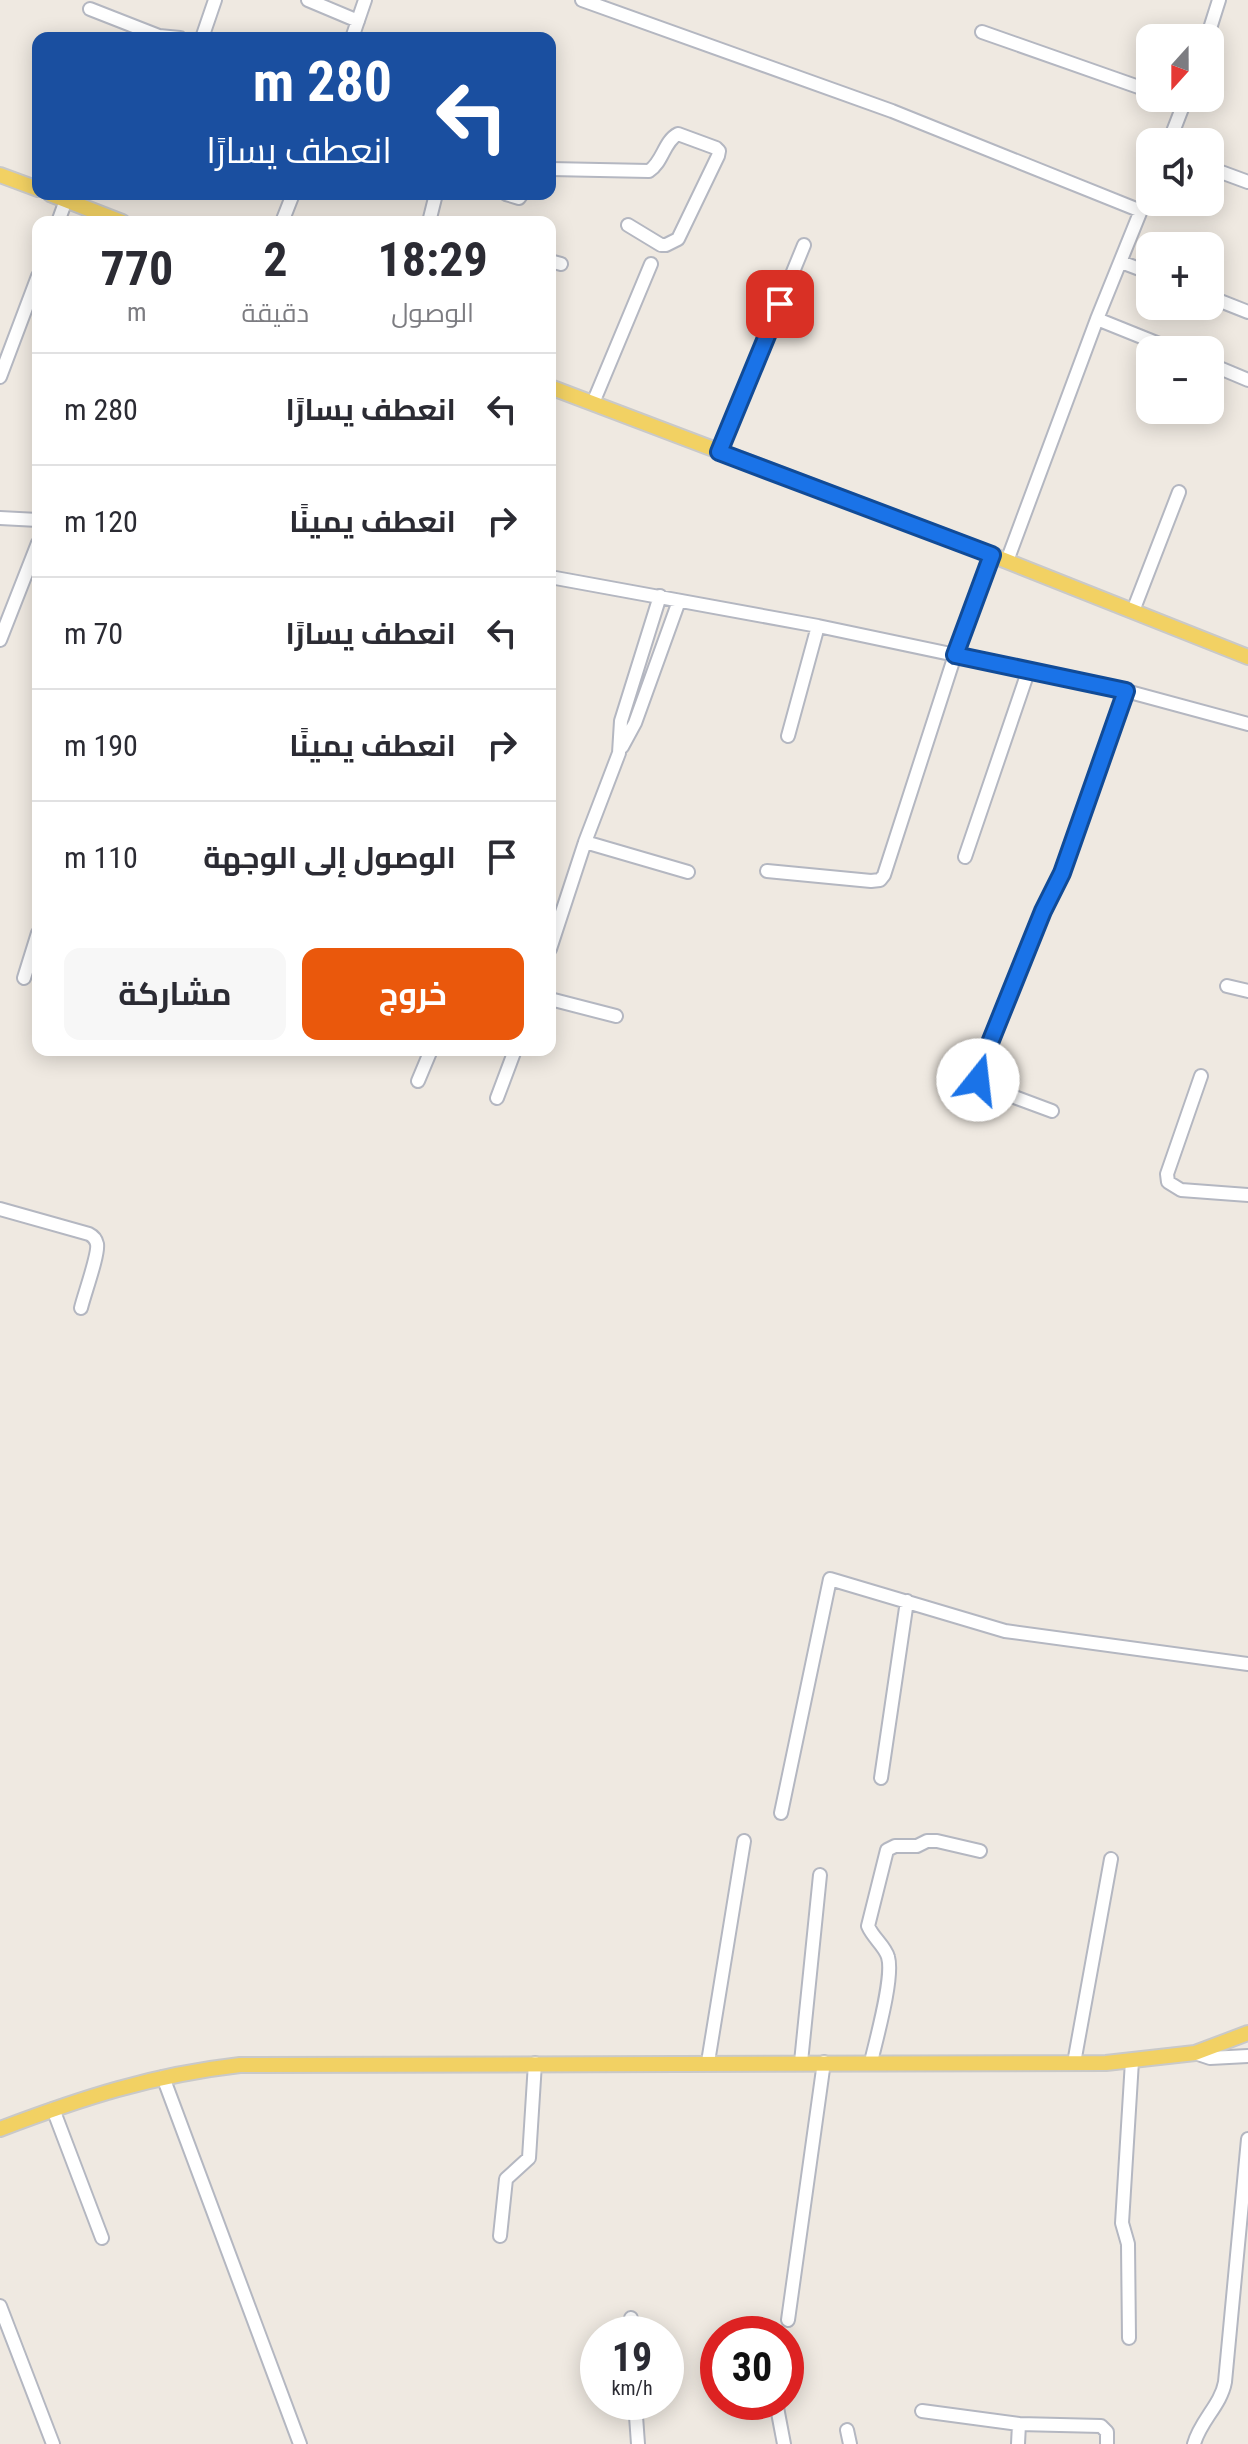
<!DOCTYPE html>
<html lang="ar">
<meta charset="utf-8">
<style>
body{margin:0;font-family:"Roboto Condensed",Cairo,sans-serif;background:#f7f7f7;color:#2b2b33;direction:rtl;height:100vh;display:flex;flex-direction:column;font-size:30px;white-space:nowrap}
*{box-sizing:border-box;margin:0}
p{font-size:26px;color:#7c7c81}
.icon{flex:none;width:44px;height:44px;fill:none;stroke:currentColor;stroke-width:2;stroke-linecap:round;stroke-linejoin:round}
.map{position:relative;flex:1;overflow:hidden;direction:ltr}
.drawer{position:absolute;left:32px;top:216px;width:524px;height:840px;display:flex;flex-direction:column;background:#fff;border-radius:16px;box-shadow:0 4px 20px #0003;direction:rtl}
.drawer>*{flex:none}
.banner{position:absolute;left:32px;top:32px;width:524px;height:168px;border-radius:16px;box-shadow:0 4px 20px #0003;direction:rtl;background:#1a4fa0;color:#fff;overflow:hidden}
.needle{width:52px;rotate:201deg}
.buttons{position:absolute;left:1136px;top:24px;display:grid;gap:16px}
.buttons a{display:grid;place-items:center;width:88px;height:88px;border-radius:16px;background:#fff;box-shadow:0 4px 20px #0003;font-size:40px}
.speed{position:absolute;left:580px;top:2316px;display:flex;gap:16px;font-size:40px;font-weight:700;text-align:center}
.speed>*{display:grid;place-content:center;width:104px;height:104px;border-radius:50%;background:#fff;box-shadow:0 4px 20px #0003;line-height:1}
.speed small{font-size:20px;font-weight:400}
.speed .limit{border:12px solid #d22;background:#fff;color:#111}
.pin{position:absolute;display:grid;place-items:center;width:68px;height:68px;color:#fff;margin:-34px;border-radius:16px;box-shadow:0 4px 12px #0006}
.me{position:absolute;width:88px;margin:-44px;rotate:16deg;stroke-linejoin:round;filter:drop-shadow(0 0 6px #0008)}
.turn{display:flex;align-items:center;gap:28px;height:168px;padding:0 32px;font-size:36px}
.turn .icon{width:104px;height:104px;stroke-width:2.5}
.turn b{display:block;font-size:56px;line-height:68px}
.eta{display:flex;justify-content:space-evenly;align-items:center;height:136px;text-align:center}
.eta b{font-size:48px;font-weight:700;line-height:56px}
.button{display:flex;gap:16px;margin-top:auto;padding:16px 32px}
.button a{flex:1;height:92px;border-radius:16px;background:#ea580c;color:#fff;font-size:32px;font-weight:700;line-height:92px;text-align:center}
.button a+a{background:#f7f7f7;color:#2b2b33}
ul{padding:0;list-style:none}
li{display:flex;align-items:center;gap:24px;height:112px;padding:0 32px;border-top:2px solid #e1e1e2}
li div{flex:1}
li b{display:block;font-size:30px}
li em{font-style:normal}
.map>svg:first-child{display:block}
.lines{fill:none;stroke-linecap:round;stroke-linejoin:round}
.minor-casing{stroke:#b4b7c1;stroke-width:16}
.major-casing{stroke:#c9c9c9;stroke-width:18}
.minor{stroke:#fff;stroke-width:12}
.major{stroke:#f2d163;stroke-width:14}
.route-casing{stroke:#114b97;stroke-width:20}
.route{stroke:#1a73e8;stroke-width:14}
</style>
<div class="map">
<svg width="1248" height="2444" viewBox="0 0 1248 2444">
<rect width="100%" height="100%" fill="#efe9e1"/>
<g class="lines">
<g class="minor-casing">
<path id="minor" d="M 308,0 L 358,21
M 582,0 L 892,111 L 1141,211
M 90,9 L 159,36 L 180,38
M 982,32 L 1150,91
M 202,38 L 215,0
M 352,38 L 365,0
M 1207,38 L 1219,0
M 1169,142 L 1186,98
M 1210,168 L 1248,182
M 550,169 L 649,171 C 663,162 664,141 678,134 L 716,148 L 719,151 L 718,156 L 678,239 L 666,245 L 661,245 L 628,225
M 506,194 L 519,198 L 522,194
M 58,222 L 66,200
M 282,222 L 293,194
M 429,222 L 436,194
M 550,261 L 561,264
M 1121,262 L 1150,273
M 1210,297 L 1248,312
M 1097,319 L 1174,350
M 1210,364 L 1248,380
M 0,377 L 38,276
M 593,403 L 651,264
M 719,452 L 804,245
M 0,518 L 38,520
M 1007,561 L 1097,319 L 1150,188
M 550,577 L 818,626 L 1126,691 L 1248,724
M 1133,611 L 1179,492
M 0,640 L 38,543
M 788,736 L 818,626
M 622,747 L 635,723 L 679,601
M 585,842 L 688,872
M 965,857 L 1028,672
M 767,871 L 871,881 L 880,880 L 884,875 L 955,655 L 992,555
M 550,949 L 585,842 L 619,753 L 621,721 L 660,596
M 24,978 L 38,933
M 1227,986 L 1248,991
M 550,999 L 616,1016
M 1201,1076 L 1167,1174 L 1168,1182 L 1181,1190 L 1248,1195
M 418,1081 L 431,1050
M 497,1098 L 515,1050
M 1052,1111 L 982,1085 L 977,1075 L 1043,911 L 1062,873 L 1126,691
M 0,1209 L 89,1234 C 93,1236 96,1239 97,1244 C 99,1254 84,1295 81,1308
M 881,1778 L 907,1601
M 781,1813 L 830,1579 L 1005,1631 L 1248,1664
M 1195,2053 L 1210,2058 L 1248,2056
M 708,2062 L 744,1841
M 801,2062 L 820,1875
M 871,2062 C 876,2040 894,1977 888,1957 C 885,1946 873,1938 868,1926 L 887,1850 L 895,1846 L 917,1846 L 927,1841 L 937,1841 L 980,1851
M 1074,2063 L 1111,1859
M 163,2077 L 300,2444
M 53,2109 L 102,2238
M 500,2236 L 506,2179 L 529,2158 L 535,2063
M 0,2306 L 53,2444
M 631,2318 L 632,2334
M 788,2320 L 824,2062
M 1129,2338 L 1128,2244 L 1122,2223 L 1132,2061
M 635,2402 L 638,2444
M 776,2402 L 784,2444
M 922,2411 L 1019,2424 L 1018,2444
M 1019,2424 L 1101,2426 L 1107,2432 L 1107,2444
M 847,2430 L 850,2444
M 1194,2444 C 1200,2421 1221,2405 1225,2382 L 1248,2139"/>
</g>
<g class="major-casing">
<path id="major" d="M 0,175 L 38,189
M 50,194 L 122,222
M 550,387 L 964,544 L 1248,657
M 0,2129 C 82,2098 152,2075 240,2065 L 1106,2063 L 1195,2053 L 1248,2033"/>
</g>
<use href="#minor" class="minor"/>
<use href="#major" class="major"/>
</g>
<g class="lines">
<g class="route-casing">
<path id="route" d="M 780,304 L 719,452 L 992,555 L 955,655 L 1126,691 L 1062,873 L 1043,911 L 977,1075 L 978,1080"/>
</g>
<use href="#route" class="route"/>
</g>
</svg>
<div class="buttons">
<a><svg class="needle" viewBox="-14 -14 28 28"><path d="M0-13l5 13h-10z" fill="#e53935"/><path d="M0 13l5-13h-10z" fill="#7c7c81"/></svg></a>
<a><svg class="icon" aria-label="sound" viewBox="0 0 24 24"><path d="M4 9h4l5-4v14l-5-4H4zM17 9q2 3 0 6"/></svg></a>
<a>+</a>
<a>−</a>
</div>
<div class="speed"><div>19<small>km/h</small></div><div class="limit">30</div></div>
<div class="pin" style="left:780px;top:304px;background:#d93025"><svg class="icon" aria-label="arrive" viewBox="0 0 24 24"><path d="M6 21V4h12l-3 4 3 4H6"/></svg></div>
<svg class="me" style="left:978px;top:1080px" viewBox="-20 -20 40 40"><circle r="19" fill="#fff"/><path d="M0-13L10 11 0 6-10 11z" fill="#1a73e8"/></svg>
<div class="banner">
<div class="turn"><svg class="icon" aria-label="left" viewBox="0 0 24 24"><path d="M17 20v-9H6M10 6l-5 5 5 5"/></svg><div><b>280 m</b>انعطف يسارًا</div></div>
</div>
<section class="drawer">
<div class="eta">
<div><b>18:29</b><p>الوصول</p></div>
<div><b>2</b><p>دقيقة</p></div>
<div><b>770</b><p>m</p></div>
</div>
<ul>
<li><svg class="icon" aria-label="left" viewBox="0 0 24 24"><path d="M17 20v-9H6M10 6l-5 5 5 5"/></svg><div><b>انعطف يسارًا</b></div><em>280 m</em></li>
<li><svg class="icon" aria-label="right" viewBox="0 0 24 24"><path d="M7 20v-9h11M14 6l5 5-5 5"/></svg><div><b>انعطف يمينًا</b></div><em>120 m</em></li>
<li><svg class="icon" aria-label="left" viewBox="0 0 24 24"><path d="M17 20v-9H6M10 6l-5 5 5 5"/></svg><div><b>انعطف يسارًا</b></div><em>70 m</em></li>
<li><svg class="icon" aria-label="right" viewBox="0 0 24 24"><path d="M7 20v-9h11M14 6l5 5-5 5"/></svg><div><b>انعطف يمينًا</b></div><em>190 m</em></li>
<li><svg class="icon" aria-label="arrive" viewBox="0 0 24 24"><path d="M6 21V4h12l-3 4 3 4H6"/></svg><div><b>الوصول إلى الوجهة</b></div><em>110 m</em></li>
</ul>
<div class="button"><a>خروج</a><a>مشاركة</a></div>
</section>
</div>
